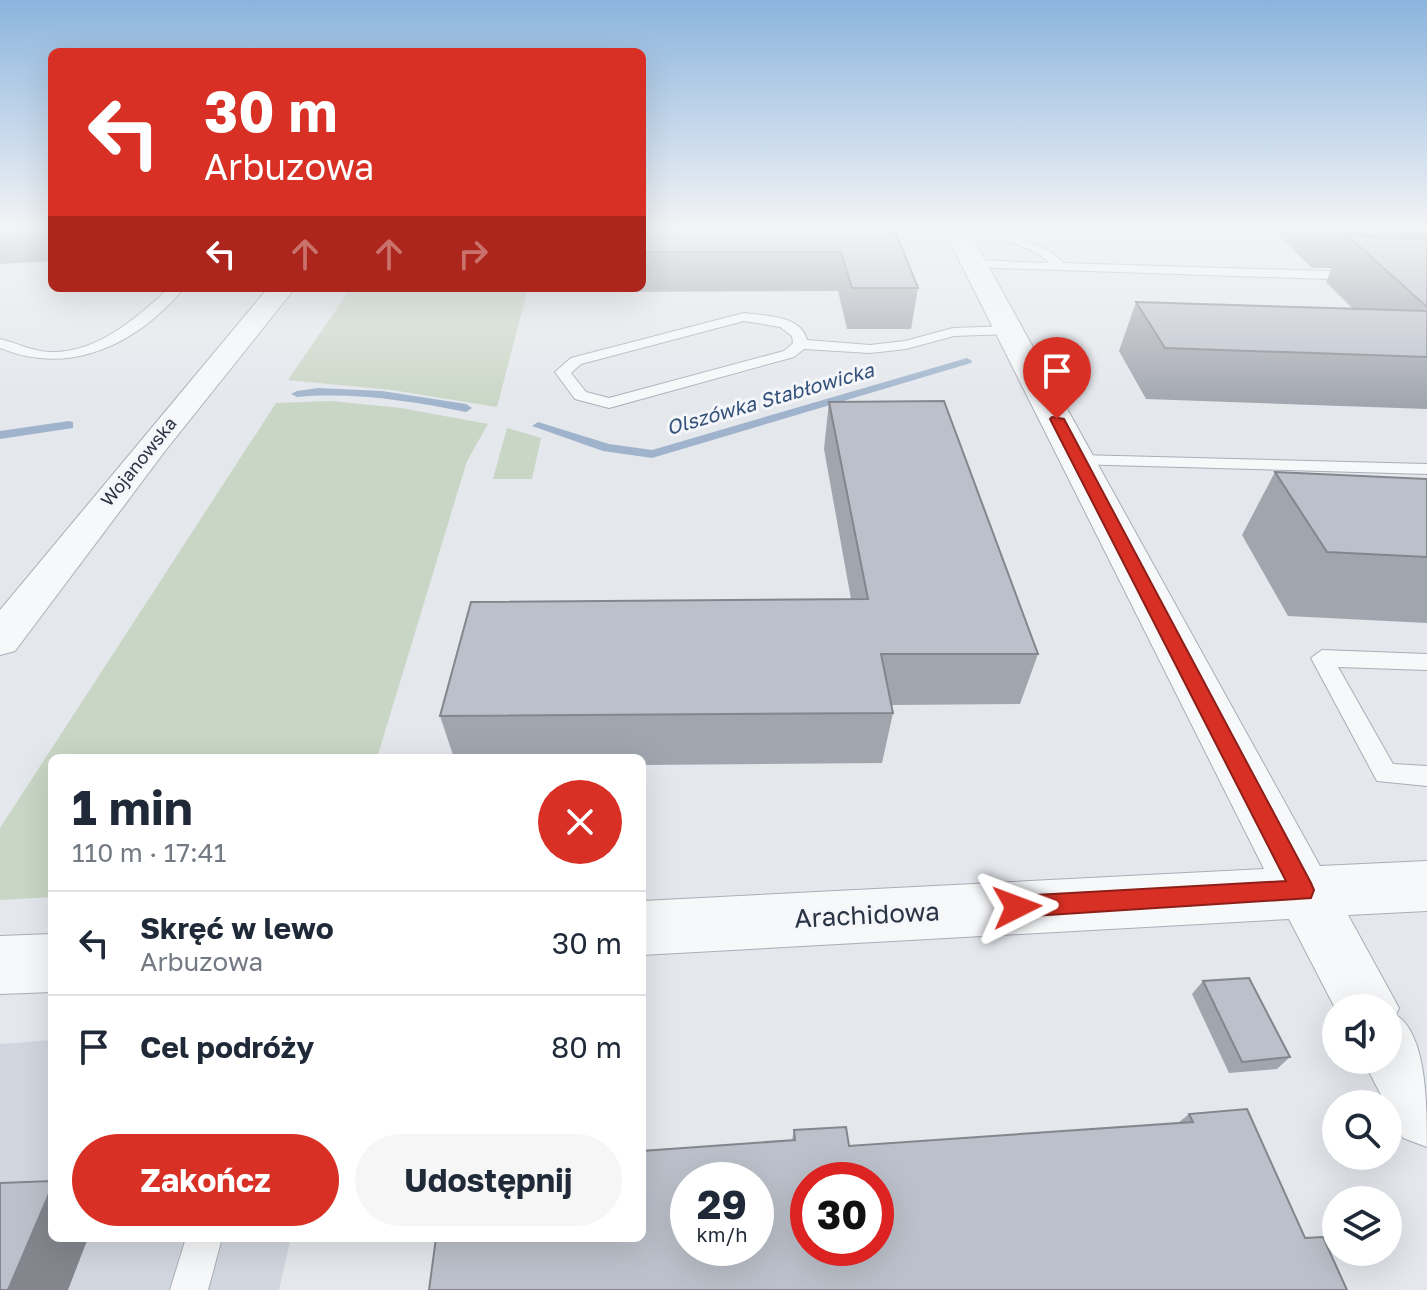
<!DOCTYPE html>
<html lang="pl">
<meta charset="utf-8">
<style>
body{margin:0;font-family:"Golos Text",sans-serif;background:#f6f6f7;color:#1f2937;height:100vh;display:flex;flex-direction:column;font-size:30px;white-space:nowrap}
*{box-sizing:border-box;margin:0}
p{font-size:26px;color:#747a83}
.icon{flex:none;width:44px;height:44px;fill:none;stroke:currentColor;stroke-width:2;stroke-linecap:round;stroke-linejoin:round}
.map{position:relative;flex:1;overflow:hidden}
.sheet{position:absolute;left:48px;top:754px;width:598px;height:488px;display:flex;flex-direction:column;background:#fff;border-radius:12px;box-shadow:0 8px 32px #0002}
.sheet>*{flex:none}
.top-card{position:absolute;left:48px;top:48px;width:598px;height:244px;border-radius:12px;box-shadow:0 8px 32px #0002;background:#d93025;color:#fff;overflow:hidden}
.buttons{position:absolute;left:1322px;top:994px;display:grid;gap:16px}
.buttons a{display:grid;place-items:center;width:80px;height:80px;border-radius:50%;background:#fff;box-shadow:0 8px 32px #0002;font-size:40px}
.speed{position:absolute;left:670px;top:1162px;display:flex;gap:16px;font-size:40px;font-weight:700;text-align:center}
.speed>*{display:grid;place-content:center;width:104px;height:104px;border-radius:50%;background:#fff;box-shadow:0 8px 32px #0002;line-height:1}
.speed small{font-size:20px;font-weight:400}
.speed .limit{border:12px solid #d22;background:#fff;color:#111}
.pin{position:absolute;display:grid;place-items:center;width:68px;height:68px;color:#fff;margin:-82px -34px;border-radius:50% 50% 50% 0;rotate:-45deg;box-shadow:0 0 8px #0007}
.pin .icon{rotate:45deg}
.me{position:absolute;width:88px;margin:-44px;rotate:87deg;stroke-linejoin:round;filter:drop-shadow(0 0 6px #0008)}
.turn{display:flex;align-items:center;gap:28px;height:168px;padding:0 24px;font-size:36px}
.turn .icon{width:104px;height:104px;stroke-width:2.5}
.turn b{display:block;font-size:56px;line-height:68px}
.lanes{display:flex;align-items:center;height:76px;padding:0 24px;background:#0003;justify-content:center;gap:40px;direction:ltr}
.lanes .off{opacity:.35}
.round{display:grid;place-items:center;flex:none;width:84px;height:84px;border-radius:42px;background:#f6f6f7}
.summary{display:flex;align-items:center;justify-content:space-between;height:136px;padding:0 24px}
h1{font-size:48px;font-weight:700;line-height:60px}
.action{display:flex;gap:16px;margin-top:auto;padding:16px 24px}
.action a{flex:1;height:92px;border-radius:48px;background:#d93025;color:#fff;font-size:32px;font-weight:700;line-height:92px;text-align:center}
.action a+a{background:#f6f6f7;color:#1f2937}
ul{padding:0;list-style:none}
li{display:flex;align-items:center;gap:24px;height:104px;padding:0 24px;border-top:2px solid #e0e1e3}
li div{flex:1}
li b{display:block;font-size:30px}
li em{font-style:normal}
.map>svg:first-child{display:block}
.built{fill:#d2d6de}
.green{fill:#c9d6c5}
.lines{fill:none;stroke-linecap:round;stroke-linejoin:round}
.stream{fill:#9fb4cc;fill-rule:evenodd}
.lane-casing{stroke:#a9aeb7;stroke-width:2}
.street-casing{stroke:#a9aeb7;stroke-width:2}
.lane{fill:#f7f8fa;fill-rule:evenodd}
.street{fill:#f7f8fa;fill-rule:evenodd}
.wall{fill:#a1a5ae}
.shaded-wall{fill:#83868d}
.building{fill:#bbc0ca;stroke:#83868d;stroke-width:2;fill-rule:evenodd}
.route{fill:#d93025;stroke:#8d1f18;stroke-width:2}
.labels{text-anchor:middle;stroke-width:6;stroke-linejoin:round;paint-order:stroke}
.far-street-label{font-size:18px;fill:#2b3445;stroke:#f4f6f9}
.far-water-label{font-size:20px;font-style:italic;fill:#34527a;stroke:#f4f6f9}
.near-street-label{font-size:26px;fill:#2b3445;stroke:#f4f6f9}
</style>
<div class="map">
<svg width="1427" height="1290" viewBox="0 0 1427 1290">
<rect width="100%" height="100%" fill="#e4e7ec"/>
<path class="built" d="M 52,1040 L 52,1238 L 291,1238 L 279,1290 L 0,1290 L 0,1044 Z"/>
<path class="green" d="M 351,288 L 528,288 L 497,407 L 392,390 L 288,380 Z
M 331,401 L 401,408 L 488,424 L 467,461 L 377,758 L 52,758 L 52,897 L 0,900 L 0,828 L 276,403 Z
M 507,428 L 541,438 L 532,479 L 493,479 Z"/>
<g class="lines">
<path class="stream" d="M 967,358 L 972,361 L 971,363 L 652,458 L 603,451 L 532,426 L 538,422 L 609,444 L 652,450 Z
M 318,388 L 382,391 L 466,404 L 472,408 L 466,412 C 410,401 355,392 297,397 L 291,394 L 297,391 Z
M 69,421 L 73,422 L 73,428 L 0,439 L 0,431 Z"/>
<g class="lane-casing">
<path id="lane" d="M 989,226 L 1001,226 C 1018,245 1046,242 1063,263 L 1358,272 L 1364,276 L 1358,280 L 969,267 L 967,264 L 973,260 L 1049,263 C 1032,244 1004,247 989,226 Z
M 169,288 L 184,288 C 137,344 71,377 0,348 L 0,339 C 17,343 31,351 49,352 C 96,354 137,318 169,288 Z
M 744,313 C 765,316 801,315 807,340 L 870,345 L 905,341 L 953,328 L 1009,326 L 1016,330 L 1009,334 L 954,336 L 906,349 L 870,353 L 804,349 L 794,357 L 609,408 L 575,399 L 555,372 L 571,358 ZM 744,321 L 780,327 L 792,336 L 793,343 L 784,351 L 609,398 L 586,392 L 571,373 L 581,364 Z
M 1079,455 L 1427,464 L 1427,474 L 1073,464 L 1070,460 Z
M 1322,650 L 1427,654 L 1427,670 L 1338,667 L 1393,764 L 1427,766 L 1427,786 L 1377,781 L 1311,658 Z
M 186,1238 L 222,1238 L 208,1290 L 170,1290 Z"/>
</g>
<g class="street-casing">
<path id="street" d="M 942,226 L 966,226 L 1320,866 L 1427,861 L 1427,911 L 1348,915 L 1399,1008 L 1396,1015 C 1427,1034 1427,1106 1427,1147 L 1403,1138 L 1363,1060 L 1388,1060 L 1388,1008 L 1336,1010 L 1289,919 L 642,955 L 642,901 L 1264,869 Z
M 268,288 L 295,288 L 165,451 L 15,651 L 0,655 L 0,610 Z
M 52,934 L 52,992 L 0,994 L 0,936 Z"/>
</g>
<use href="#lane" class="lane"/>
<use href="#street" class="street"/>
</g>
<path class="wall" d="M 0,226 L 52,226 L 52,261 L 0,264 Z
M 642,226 L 893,226 L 918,288 L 911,329 L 847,329 L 838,291 L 610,292 L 609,288 L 642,288 Z
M 1269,226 L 1427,226 L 1427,409 L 1146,399 L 1119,351 L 1136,302 L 1352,308 L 1326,282 L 1332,268 L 1312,268 Z
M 829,402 L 1038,654 L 1020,704 L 891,705 L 893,713 L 882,763 L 642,765 L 642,758 L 454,758 L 440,716 L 851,599 L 824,449 Z
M 1275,472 L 1427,479 L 1427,623 L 1288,616 L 1242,535 Z
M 1203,981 L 1290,1057 L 1277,1069 L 1229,1073 L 1192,994 Z
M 1189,1114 L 1305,1238 L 1347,1290 L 792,1140 L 794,1130 L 849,1146 L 1178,1123 Z"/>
<path class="shaded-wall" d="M 52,1187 L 52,1238 L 88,1238 L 68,1290 L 8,1290 Z"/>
<path class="building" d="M 642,226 L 893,226 L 918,288 L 852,288 L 841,252 L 642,252 Z
M 1348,236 L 1427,239 L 1427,307 Z
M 1136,302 L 1427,311 L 1427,357 L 1165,348 Z
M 944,401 L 1038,654 L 881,654 L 893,713 L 440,716 L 471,602 L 868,599 L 829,402 Z
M 1275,472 L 1427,479 L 1427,557 L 1327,552 Z
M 1249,978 L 1290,1057 L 1242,1062 L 1203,981 Z
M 1247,1109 L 1305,1238 L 1323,1237 L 1347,1290 L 429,1290 L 436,1238 L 642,1238 L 642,1151 L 795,1140 L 794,1130 L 846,1127 L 849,1146 L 1193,1122 L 1189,1114 ZM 688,1180 L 756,1180 L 756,1248 L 688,1248 ZM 808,1180 L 876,1180 L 876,1248 L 808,1248 Z
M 52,1181 L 52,1187 L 8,1290 L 0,1290 L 0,1183 Z"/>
<linearGradient id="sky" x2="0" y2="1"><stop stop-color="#8bb4dd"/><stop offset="0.56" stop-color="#f3f4f6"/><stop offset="1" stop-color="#f3f4f6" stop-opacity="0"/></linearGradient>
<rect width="1427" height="406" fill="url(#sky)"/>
<path class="route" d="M 1052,417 L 1064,419 L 1311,883 L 1314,890 L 1311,898 L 1017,917 L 1008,914 L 1005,907 L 1008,899 L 1017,896 L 1286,881 L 1050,419 Z"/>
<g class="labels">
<g class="far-street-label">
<text transform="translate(139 462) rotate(-51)" y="6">Wojanowska</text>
</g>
<g class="far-water-label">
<text transform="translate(770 399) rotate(-16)" y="7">Olszówka Stabłowicka</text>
</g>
<g class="near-street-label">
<text transform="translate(867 915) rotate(-3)" y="9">Arachidowa</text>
</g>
</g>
</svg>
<div class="buttons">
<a><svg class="icon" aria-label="sound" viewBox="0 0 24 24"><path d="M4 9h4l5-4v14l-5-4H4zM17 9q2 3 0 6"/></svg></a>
<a><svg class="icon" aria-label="search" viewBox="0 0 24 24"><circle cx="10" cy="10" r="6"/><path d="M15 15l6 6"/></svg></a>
<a><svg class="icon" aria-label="layers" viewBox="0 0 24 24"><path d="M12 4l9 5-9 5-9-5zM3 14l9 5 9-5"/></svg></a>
</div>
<div class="speed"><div>29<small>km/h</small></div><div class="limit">30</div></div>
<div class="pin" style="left:1057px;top:419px;background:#d93025"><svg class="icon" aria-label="arrive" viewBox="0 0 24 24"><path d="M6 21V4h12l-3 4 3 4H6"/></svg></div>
<svg class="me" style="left:1017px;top:907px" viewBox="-20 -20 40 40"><path d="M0-17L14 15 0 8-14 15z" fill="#d93025" stroke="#fff" stroke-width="4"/></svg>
<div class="top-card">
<div class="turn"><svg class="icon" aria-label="left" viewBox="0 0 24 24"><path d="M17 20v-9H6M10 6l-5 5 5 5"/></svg><div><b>30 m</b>Arbuzowa</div></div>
<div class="lanes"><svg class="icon" aria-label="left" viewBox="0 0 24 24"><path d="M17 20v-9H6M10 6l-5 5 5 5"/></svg><svg class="icon off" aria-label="ahead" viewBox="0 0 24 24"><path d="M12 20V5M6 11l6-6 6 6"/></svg><svg class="icon off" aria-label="ahead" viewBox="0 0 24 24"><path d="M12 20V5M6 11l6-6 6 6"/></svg><svg class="icon off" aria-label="right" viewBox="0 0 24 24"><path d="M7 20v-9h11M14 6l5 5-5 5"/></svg></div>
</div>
<section class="sheet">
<div class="summary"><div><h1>1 min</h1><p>110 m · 17:41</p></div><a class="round" style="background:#d93025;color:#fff"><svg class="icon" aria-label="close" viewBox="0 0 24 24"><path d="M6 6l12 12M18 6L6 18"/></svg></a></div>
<ul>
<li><svg class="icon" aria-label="left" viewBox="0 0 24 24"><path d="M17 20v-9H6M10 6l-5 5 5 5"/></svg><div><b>Skręć w lewo</b><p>Arbuzowa</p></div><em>30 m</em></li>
<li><svg class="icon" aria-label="arrive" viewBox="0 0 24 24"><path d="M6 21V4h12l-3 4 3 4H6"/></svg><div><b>Cel podróży</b></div><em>80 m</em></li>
</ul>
<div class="action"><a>Zakończ</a><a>Udostępnij</a></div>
</section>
</div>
